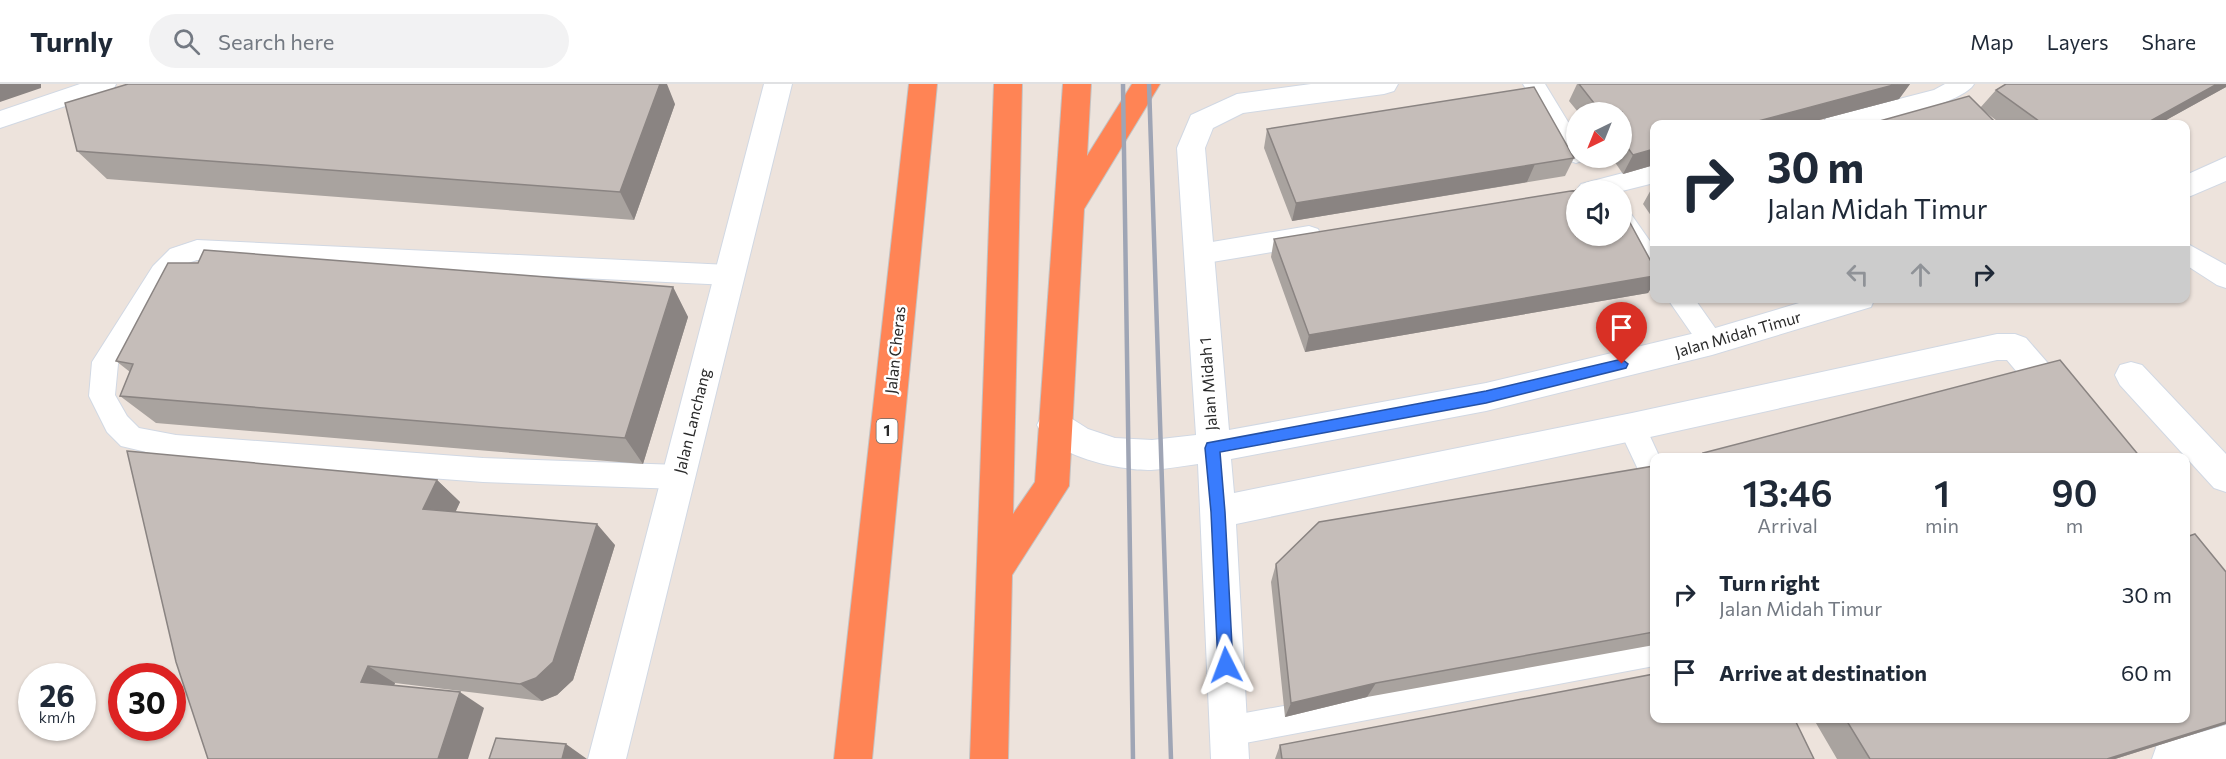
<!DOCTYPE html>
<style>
body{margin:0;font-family:Commissioner,sans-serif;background:#f2f2f3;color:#1f2937;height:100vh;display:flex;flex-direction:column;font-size:22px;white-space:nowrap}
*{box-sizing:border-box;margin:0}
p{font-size:20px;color:#747a83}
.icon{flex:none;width:33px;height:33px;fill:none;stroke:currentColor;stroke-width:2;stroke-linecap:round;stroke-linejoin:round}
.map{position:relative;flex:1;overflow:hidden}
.details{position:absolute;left:1650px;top:369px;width:540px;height:270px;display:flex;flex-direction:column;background:#fff;border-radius:12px;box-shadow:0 2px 4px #0004}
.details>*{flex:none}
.banner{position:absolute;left:1650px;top:36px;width:540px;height:183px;border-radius:12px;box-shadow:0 2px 4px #0004;background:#fff;color:#1f2937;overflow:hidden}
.needle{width:39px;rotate:223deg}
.fabs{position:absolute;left:1566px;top:18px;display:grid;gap:12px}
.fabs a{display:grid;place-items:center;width:66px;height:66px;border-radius:50%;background:#fff;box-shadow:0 2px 4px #0004;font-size:30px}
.speed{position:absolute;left:18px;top:579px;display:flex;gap:12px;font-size:30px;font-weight:700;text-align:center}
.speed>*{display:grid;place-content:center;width:78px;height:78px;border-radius:50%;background:#fff;box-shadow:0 2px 4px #0004;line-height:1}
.speed small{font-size:15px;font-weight:400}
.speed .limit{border:9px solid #d22;background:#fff;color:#111}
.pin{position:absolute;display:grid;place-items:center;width:51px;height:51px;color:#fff;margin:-62px -26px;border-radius:50% 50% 50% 0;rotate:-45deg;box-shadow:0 0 6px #0007}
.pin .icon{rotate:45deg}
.me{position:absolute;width:66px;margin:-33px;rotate:357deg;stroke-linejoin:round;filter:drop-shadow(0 0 4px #0008)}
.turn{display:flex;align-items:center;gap:21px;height:126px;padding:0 18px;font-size:27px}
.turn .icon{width:78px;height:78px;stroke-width:2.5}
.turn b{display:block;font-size:42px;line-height:51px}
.lanes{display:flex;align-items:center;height:57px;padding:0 18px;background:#0003;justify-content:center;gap:30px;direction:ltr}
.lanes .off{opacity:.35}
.eta{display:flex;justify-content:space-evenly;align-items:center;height:102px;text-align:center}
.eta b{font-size:36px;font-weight:600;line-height:42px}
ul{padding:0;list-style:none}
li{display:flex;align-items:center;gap:18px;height:78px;padding:0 18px}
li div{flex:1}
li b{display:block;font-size:22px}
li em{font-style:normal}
header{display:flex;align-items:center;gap:36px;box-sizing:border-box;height:84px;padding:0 30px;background:#fff;border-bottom:2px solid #e0e1e3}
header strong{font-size:28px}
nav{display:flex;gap:33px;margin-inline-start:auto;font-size:21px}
.search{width:420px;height:54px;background:#f2f2f3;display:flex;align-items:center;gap:15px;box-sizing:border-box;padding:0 21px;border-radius:33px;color:#747a83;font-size:22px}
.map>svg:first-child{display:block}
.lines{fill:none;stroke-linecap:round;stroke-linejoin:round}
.lane-casing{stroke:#d1d8e3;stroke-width:2}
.street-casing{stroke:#d1d8e3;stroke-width:2}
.highway-casing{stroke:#c3c3c3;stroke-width:2}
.lane{fill:#fff;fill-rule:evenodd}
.street{fill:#fff;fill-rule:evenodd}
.highway{fill:#ff8455;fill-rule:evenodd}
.rail{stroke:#9fa5b5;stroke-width:4.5}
.wall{fill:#a9a39f}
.shaded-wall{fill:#8a8482}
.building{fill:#c5bdb9;stroke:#8a8482;stroke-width:1.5}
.route{fill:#397cfd;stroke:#2551a4;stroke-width:1.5}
.labels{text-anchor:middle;stroke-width:5;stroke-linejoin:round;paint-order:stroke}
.shield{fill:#fff;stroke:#6a6a6a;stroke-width:1.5}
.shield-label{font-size:15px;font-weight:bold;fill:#2a2a2a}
.street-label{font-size:16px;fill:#2a2a2a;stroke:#fff}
</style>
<header>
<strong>Turnly</strong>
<div class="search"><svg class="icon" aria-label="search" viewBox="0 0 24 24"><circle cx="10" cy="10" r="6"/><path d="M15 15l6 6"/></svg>Search here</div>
<nav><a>Map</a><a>Layers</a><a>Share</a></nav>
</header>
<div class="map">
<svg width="2226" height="675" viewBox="0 0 2226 675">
<rect width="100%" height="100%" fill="#ede3dc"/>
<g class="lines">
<g class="lane-casing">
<path id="lane" d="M 80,0 L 116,0 L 113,6 L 0,44 L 0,27 Z
M 1523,0 L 1545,0 L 1576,51 L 1576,74 L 1586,74 L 1584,76 L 1576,79 L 1568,76 Z
M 1945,0 L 1974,0 C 1964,18 1887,37 1865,40 C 1852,42 1835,41 1823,40 L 1826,34 L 1934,6 Z
M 1654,81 L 1654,99 L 1622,107 L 1577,106 L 1581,100 Z
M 1622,128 L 1631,130 L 1654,163 L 1654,191 L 1645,188 L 1619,152 L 1622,152 Z
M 1309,142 L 1318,145 L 1321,152 L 1318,159 L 1309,162 L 1200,180 L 1191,177 L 1188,170 L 1191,163 L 1200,160 Z
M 197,156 L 729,181 L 738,184 L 742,191 L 738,198 L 729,201 L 197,176 L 188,179 L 171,196 L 118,280 L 115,311 L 127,332 L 139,344 L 176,351 L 483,374 L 679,381 L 689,384 L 693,393 L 689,402 L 679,405 L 483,398 L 176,375 L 121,362 L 107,348 L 89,312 L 92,278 L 153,182 L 170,165 Z
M 2186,159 L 2226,181 L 2226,204 L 2217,201 L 2186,181 Z
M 1667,214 L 1694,214 L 1725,258 L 1721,266 L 1712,269 L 1703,266 Z
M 1632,331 L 1642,335 L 1660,374 L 1654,374 L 1654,401 L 1644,398 L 1618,343 L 1622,335 Z
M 1654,554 L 1654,582 L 1229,662 L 1218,658 L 1213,647 L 1218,636 L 1229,632 Z"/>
</g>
<g class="street-casing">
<path id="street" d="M 764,0 L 792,0 L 626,675 L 588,675 Z
M 1311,0 L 1398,0 L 1394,7 L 1384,10 L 1243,29 L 1213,44 L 1205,64 L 1229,346 L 1486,299 L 1712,245 L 1816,214 L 1875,214 L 1871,223 L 1712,271 L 1486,327 L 1231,375 L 1234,409 L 1632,329 L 1997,250 L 2015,250 L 2026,254 L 2122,364 L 2127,374 L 2089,374 L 2007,276 L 1997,276 L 1632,357 L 1236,440 L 1249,675 L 1211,675 L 1198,380 C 1182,382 1166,385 1151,386 C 1118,386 1053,373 1037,341 L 1042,331 L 1054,327 L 1066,331 L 1088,345 L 1115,354 L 1152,356 L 1196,351 L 1177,64 L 1191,31 L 1237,10 Z
M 2226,73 L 2226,97 L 2186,114 L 2186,91 Z
M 2131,278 L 2142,281 L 2226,370 L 2226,408 L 2214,404 L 2120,301 L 2115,291 L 2120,281 Z
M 2226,641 L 2226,675 L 2152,675 L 2157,661 Z"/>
</g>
<g class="highway-casing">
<path id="highway" d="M 909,0 L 937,0 L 872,675 L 834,675 Z
M 994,0 L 1022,0 L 1013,430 L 1035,398 L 1063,0 L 1091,0 L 1087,72 L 1132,0 L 1160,0 L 1084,125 L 1069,402 L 1012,491 L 1008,675 L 970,675 Z"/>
</g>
<use href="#lane" class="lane"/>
<use href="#street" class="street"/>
<use href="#highway" class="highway"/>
<path class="rail" d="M 1123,0 L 1133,675
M 1149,0 L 1171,675"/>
</g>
<path class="wall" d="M 1577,0 L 1910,0 L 1899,15 L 1804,40 L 1654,40 L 1654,81 L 1623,90 L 1612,74 L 1622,74 L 1622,28 L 1578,28 L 1569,17 Z
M 2226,3 L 2159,40 L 2001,40 L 1980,24 L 1996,6 Z
M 675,20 L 634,136 L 107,95 L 77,67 Z
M 1267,45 L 1574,74 L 1565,92 L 1292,137 L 1264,64 Z
M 1653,102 L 1654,102 L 1654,136 L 1643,120 Z
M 1274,155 L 1654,183 L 1654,199 L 1648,209 L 1305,268 L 1271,173 Z
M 673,203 L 688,233 L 643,380 L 156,339 L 120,312 L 130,288 L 116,277 Z
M 1703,369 L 2141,374 L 1699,374 Z
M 1654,382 L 1654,561 L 1367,613 L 1285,633 L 1271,498 L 1276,480 Z
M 437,396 L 460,418 L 455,428 L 615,461 L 573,596 L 557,611 L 542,617 L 395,599 L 394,601 L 484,624 L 208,675 Z
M 1813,634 L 2186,634 L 2226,640 L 2115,675 L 1837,675 Z
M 1280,661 L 1814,675 L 1275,675 Z"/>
<path class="shaded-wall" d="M 0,0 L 41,0 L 41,4 L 0,18 Z
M 660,0 L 667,0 L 675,20 L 634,136 L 620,108 Z
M 1897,0 L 1910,0 L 1899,15 L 1804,40 L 1747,40 Z
M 2217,0 L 2226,0 L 2226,3 L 2159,40 L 2145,40 Z
M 1654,65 L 1654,81 L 1623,90 L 1633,71 Z
M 1535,80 L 1527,98 L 1292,137 L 1296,119 Z
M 1654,192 L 1654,199 L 1648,209 L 1305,268 L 1309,251 Z
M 673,203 L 688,233 L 643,380 L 625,354 Z
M 437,396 L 460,418 L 447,447 L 423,425 Z
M 597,440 L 615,461 L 573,596 L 557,611 L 542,617 L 520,600 Z
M 368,582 L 395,599 L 389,615 L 361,598 Z
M 1376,599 L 1367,613 L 1285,633 L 1291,619 Z
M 460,608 L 484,624 L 468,675 L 438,675 Z
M 2226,638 L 2226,640 L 2115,675 L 2107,675 Z
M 566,660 L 587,675 L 562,675 Z"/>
<path class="building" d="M 128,0 L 660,0 L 620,108 L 77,67 L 65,19 Z
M 1579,0 L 1897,0 L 1747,40 L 1654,40 L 1654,65 L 1633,71 L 1622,56 L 1622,28 L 1601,28 Z
M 2006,0 L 2217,0 L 2145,40 L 2043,40 L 1996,6 Z
M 1534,3 L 1574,74 L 1296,119 L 1267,45 Z
M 1969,12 L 1997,40 L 1869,40 Z
M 1608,101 L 1611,106 L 1576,106 L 1576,152 L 1622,152 L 1622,124 L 1654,183 L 1654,192 L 1309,251 L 1274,155 Z
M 204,166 L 673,203 L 625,354 L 120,312 L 133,280 L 116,277 L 168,179 L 198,179 Z
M 2060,276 L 2141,374 L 1706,374 L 1703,369 Z
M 127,367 L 437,396 L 423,425 L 597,440 L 553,578 L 536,594 L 520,600 L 368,582 L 361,598 L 460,608 L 438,675 L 208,675 L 176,578 Z
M 1654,382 L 1654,548 L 1376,599 L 1291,619 L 1276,480 L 1319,438 Z
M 2195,450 L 2226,488 L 2226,638 L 2107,675 L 1870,675 L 1845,634 L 2186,634 L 2186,453 Z
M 1654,590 L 1654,634 L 1794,634 L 1814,675 L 1282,675 L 1280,661 Z
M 496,654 L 566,660 L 562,675 L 489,675 Z"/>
<path class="route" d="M 1622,275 L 1628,280 L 1626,284 L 1486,319 L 1220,368 L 1225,428 L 1233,581 L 1231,587 L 1226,589 L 1220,587 L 1218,581 L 1211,428 L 1205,364 L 1207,359 L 1486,307 Z"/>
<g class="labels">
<rect class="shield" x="876.5" y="335" width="21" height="24" rx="4.5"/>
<g class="shield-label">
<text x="887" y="352">1</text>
</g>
<g class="street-label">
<text transform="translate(1738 250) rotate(-16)" y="6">Jalan Midah Timur</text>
<text transform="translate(895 266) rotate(-84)" y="6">Jalan Cheras</text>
<text transform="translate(1208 300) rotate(-94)" y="6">Jalan Midah 1</text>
<text transform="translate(692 337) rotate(-76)" y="6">Jalan Lanchang</text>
</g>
</g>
</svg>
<div class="fabs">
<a><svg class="needle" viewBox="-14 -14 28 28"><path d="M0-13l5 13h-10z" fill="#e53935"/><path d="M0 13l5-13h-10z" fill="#747a83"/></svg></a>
<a><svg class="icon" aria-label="sound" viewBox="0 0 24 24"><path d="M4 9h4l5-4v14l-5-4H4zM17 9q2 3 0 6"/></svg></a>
</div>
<div class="speed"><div>26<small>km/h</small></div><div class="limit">30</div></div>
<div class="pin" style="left:1622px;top:280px;background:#d93025"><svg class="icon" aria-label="arrive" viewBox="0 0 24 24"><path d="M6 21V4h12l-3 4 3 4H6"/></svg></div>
<svg class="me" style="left:1226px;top:581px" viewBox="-20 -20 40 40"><path d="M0-17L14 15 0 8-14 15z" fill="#397cfd" stroke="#fff" stroke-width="4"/></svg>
<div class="banner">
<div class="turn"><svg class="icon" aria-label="right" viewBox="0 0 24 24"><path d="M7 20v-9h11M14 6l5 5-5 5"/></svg><div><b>30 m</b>Jalan Midah Timur</div></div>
<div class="lanes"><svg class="icon off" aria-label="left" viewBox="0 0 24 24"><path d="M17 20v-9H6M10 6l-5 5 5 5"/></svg><svg class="icon off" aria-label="ahead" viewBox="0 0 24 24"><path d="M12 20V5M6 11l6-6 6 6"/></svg><svg class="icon" aria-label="right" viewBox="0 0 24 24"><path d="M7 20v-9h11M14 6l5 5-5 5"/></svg></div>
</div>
<section class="details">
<div class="eta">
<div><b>13:46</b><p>Arrival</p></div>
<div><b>1</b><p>min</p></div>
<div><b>90</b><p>m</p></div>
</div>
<ul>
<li><svg class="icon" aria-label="right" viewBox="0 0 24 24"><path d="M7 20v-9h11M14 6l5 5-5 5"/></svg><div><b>Turn right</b><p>Jalan Midah Timur</p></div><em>30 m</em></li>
<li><svg class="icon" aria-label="arrive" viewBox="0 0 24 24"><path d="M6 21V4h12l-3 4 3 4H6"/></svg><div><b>Arrive at destination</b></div><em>60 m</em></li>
</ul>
</section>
</div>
